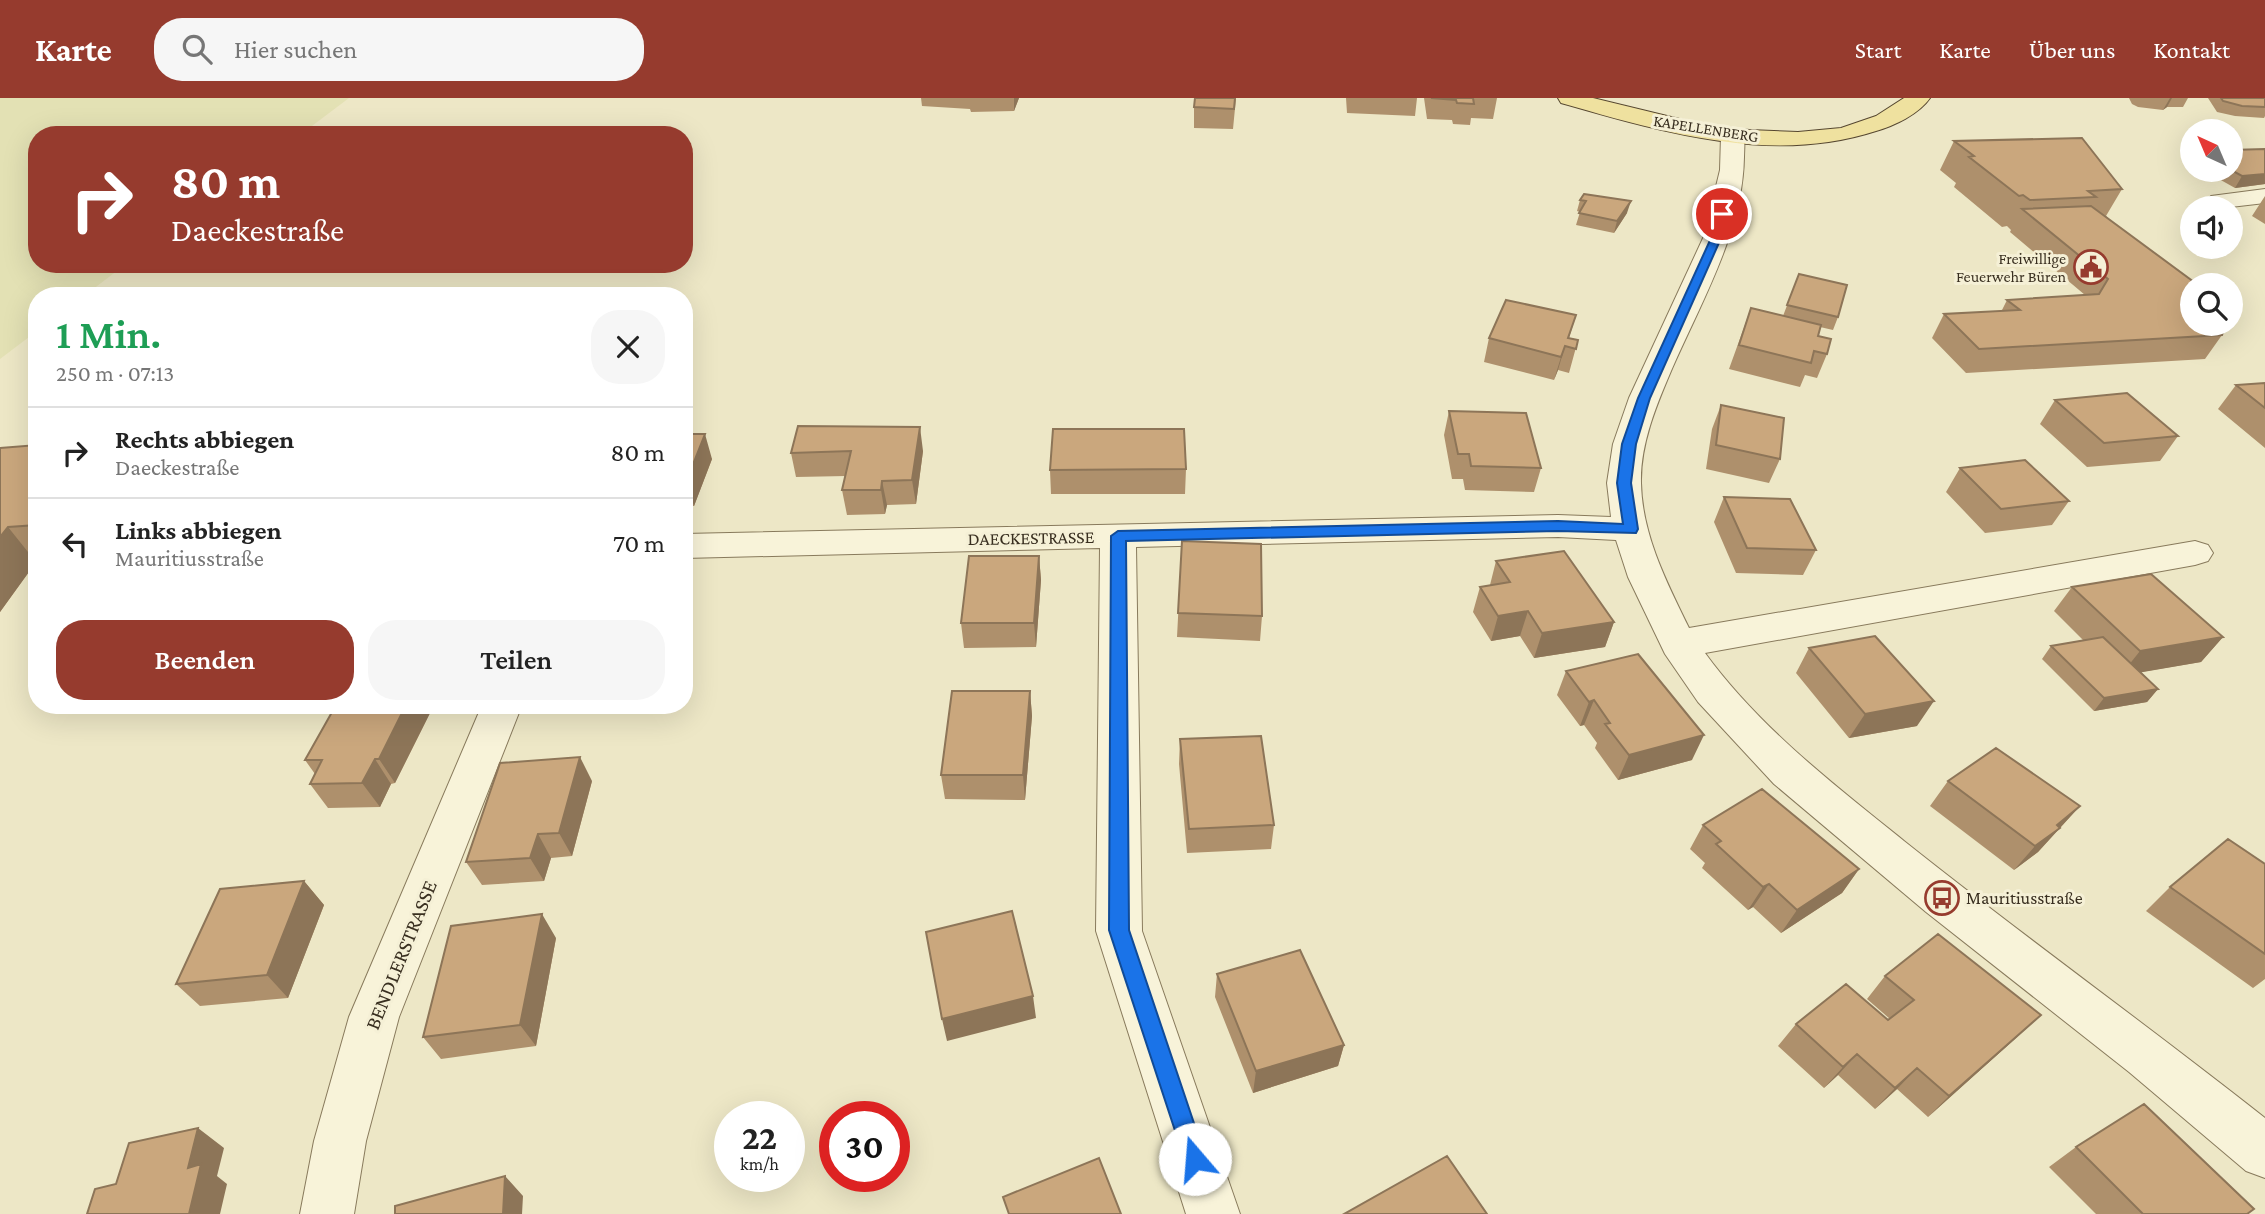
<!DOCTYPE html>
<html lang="de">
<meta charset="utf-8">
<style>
body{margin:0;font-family:"Crimson Pro",serif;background:#f6f6f6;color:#222;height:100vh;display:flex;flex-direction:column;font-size:26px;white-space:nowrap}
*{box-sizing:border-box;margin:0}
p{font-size:23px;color:#767676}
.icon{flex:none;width:38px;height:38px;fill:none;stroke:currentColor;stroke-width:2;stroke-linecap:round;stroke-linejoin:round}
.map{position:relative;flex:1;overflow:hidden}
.side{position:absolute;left:28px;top:189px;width:665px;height:427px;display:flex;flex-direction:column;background:#fff;border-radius:28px;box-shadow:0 7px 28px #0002}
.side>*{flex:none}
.guide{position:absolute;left:28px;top:28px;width:665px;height:147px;border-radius:28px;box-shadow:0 7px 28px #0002;background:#963b2e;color:#fff;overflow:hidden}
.needle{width:46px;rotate:316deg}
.fabs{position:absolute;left:2180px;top:21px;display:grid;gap:14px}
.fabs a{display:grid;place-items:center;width:63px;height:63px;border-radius:50%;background:#fff;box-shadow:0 7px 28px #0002;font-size:35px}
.speed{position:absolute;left:714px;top:1003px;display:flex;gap:14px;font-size:35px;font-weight:700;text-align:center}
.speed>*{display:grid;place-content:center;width:91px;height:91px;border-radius:50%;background:#fff;box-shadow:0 7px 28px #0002;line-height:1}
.speed small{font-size:18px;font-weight:400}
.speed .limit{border:10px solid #d22;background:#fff;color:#111}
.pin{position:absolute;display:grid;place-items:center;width:60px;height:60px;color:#fff;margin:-30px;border:4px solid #fff;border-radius:50%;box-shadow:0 2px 7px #0007}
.me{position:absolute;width:77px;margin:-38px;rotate:342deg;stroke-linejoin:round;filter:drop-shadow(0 0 5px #0008)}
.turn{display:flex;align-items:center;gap:24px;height:147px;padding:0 28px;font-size:32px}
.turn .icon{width:91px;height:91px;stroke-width:2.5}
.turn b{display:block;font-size:49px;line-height:60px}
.round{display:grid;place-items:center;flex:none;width:74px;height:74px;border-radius:28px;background:#f6f6f6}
.head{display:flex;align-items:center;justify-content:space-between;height:119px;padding:0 28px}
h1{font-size:42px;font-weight:600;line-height:52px;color:#1e9e55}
.cta{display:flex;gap:14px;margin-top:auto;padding:14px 28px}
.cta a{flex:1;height:80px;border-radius:28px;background:#963b2e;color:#fff;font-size:28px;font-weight:600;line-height:80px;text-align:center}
.cta a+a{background:#f6f6f6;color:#222}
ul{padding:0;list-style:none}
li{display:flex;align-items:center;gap:21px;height:91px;padding:0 28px;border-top:2px solid #e0e0e0}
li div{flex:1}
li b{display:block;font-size:26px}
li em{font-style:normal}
header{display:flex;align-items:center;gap:42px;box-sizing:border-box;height:98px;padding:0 35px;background:#963b2e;color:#fff}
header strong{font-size:33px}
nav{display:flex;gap:38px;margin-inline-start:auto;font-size:24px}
.search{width:490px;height:63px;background:#f6f6f6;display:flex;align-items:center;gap:18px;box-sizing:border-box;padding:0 24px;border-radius:28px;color:#767676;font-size:26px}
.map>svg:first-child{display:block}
.farmland{fill:#e3e1b4}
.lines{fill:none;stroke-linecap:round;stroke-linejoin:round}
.minor-casing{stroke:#887a5c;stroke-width:2}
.major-casing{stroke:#564730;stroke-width:2}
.minor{fill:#f8f3d9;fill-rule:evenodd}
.major{fill:#efe19f;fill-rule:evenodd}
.wall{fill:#ae906c}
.shaded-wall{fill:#8d7558}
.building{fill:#caa77d;stroke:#8d7558;stroke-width:2}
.route{fill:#1a73e8;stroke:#114b97;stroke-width:2}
.labels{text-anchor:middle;stroke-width:6;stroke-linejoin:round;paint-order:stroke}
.far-street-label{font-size:16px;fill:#392f20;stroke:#f5f0d6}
.far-poi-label{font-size:16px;fill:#392f20;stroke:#f5f0d6;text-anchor:end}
.street-label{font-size:18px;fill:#392f20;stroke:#f5f0d6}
.poi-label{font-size:18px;fill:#392f20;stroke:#f5f0d6;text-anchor:start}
.near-street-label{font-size:21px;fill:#392f20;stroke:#f5f0d6}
</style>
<header>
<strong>Karte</strong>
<div class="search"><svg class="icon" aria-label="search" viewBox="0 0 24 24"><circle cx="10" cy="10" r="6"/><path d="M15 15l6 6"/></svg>Hier suchen</div>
<nav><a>Start</a><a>Karte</a><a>Über uns</a><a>Kontakt</a></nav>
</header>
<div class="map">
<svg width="2265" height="1116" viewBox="0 0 2265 1116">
<rect width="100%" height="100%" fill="#ede7c6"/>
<path class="farmland" d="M 0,0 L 349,0 L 300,37 L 37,37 L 37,166 L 126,166 L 84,198 L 37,198 L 37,233 L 0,261 Z"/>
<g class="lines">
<g class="minor-casing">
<path id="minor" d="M 1733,31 L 1741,33 C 1746,41 1744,50 1744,59 C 1743,134 1700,206 1671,273 C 1656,308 1640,347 1641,385 C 1642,437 1667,485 1689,530 L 2195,443 L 2208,447 L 2213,455 L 2208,463 L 2195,467 L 1705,555 C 1759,629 1833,686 1904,743 C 2023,838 2146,926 2265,1020 L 2265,1080 L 2246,1073 L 2129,974 L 1926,814 L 1774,686 L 1698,604 L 1665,556 L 1628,479 L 1616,442 L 1558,439 L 1136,449 L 1142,833 L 1240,1116 L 1186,1116 L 1096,833 L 1100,450 L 684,460 L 684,436 L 1558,417 L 1611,419 L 1607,385 L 1613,346 L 1629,300 L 1704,138 L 1720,72 L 1721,38 L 1725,33 Z
M 2265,91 L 2265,105 L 2222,110 L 2211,108 L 2207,103 L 2211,98 Z
M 482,607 L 522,607 L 399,919 L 366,1043 L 354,1116 L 300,1116 L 314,1043 L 349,919 Z"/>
</g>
<g class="major-casing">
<path id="major" d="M 1558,0 L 1593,0 L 1700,26 L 1749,32 L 1798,34 L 1841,30 L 1876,18 L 1904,0 L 1930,0 C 1919,16 1894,28 1876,33 C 1772,67 1662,34 1561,5 Z"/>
</g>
<use href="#minor" class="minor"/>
<use href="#major" class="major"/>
</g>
<path class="wall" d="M 921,0 L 1019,0 L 1014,13 L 971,14 L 970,11 L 922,8 Z
M 1236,0 L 1233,31 L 1194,30 L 1194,9 Z
M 1346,0 L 1417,0 L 1415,18 L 1347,15 Z
M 1424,0 L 1497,0 L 1493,21 L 1471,20 L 1470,27 L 1453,26 L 1452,22 L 1427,21 Z
M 2129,0 L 2188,0 L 2183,9 L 2167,9 L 2163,12 L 2138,9 L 2132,6 Z
M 2208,0 L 2265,0 L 2265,18 L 2264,20 L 2235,18 L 2217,14 Z
M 1954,43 L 2122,91 L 2106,118 L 2222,237 L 2205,261 L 1966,275 L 1932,240 L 1944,216 L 2001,214 L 2007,202 L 2085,197 L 2010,134 L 2011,132 L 2007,128 L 2002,129 L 1954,89 L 1956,85 L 1940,72 Z
M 2265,51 L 2265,86 L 2235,90 L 2203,72 L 2231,72 Z
M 2265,98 L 2265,126 L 2252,118 Z
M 1580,102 L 1627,115 L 1614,135 L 1576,127 L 1580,114 L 1577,113 Z
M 1799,176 L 1838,219 L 1833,232 L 1820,229 L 1818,238 L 1827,256 L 1817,280 L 1805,277 L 1800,289 L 1729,271 L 1751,210 L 1783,218 Z
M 1576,217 L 1569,240 L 1578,242 L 1569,275 L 1558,272 L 1554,282 L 1484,264 L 1489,240 Z
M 2265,285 L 2265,350 L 2218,311 L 2236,287 Z
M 2055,302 L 2178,338 L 2160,363 L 2087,369 L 2040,326 Z
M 1721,307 L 1780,361 L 1769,385 L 1706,371 L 1712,331 Z
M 1449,313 L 1541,370 L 1534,394 L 1465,392 L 1463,381 L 1452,381 L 1444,337 Z
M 798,328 L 923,353 L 916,406 L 887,407 L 885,416 L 847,417 L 842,392 L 846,378 L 796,379 L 791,355 Z
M 684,336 L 712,361 L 694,408 L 684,408 Z
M 37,347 L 37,463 L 0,514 L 0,350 Z
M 1960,370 L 2069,403 L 2052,427 L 1985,435 L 1946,394 Z
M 1186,371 L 1185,396 L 1051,396 L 1050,372 Z
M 1724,399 L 1816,452 L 1803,477 L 1736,475 L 1714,424 Z
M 1182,443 L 1262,518 L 1260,543 L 1177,539 Z
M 1039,458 L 1041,482 L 1036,549 L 964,550 L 961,525 Z
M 1496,463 L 1614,524 L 1605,549 L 1534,560 L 1520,538 L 1491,543 L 1473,514 L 1480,489 L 1490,487 Z
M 2072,489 L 2223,539 L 2201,564 L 2141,574 L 2158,591 L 2147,604 L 2094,613 L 2042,561 L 2051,548 L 2083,542 L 2054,513 Z
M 1809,550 L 1917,628 L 1849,640 L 1796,575 Z
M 1566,573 L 1692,662 L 1618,682 L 1595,650 L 1597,645 L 1584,627 L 1580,628 L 1557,597 Z
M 1030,593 L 1032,618 L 1025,702 L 945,701 L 941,677 Z
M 430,615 L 395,685 L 391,686 L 380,709 L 328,710 L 310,686 L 315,676 L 305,662 Z
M 1180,641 L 1274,727 L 1271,751 L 1187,755 L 1179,666 Z
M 592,683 L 572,758 L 551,760 L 544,783 L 482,787 L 466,764 Z
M 1948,683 L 2080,708 L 2038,754 L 2014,772 L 1930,708 Z
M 1703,727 L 1859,771 L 1842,795 L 1781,835 L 1753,809 L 1748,812 L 1702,770 L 1705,765 L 1690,751 Z
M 2265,766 L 2265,881 L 2253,890 L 2146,813 L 2170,789 Z
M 304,783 L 324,807 L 288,900 L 200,908 L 176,886 Z
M 556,840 L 536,948 L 441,961 L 423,939 Z
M 1217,876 L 1344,947 L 1338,968 L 1253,995 L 1215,899 Z
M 1885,878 L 2017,939 L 1928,1019 L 1897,991 L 1875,1011 L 1838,977 L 1824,990 L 1778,948 L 1796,926 L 1888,922 L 1890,921 L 1867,901 Z
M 2076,1049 L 2247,1116 L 2096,1116 L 2049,1069 Z"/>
<path class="shaded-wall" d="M 1014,0 L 1019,0 L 1014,13 Z
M 2170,0 L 2172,0 L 2167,9 L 2163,12 Z
M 2265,76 L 2265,86 L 2235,90 L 2242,78 Z
M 1631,103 L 1627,115 L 1614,135 L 1617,123 Z
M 1565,248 L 1558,272 L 1554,282 L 1561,259 Z
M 920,329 L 923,353 L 916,406 L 912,382 Z
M 705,336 L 712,361 L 694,408 L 686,384 Z
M 882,383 L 887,407 L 885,416 L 881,392 Z
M 8,429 L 36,464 L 0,514 L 0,439 Z
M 1039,458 L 1041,482 L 1036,549 L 1034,525 Z
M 1528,513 L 1520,538 L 1491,543 L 1498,518 Z
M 1614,524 L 1605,549 L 1534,560 L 1542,535 Z
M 2223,539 L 2201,564 L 2120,578 L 2140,553 Z
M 2158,591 L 2147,604 L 2094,613 L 2104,600 Z
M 1030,593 L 1032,618 L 1025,702 L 1023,677 Z
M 1594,602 L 1584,627 L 1580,628 L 1589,604 Z
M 1934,603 L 1917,628 L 1849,640 L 1865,616 Z
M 406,607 L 425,607 L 430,615 L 395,685 L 379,661 Z
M 1704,637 L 1692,662 L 1618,682 L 1629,657 Z
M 580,659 L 592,683 L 572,758 L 559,735 Z
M 375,661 L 391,686 L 380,709 L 362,685 Z
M 2080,708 L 2038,754 L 2014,772 L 2035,748 L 2057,727 Z
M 538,736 L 551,760 L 544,783 L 530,760 Z
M 1859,771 L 1842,795 L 1781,835 L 1797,812 Z
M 304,783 L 324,807 L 288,900 L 267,877 Z
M 1769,786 L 1753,809 L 1748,812 L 1763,789 Z
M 542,816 L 556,840 L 536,948 L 520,927 Z
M 1033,898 L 1036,920 L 947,943 L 942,921 Z
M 2041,917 L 2017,939 L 1928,1019 L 1949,998 Z
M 1344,947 L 1338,968 L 1253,995 L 1256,973 Z
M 1857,956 L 1838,977 L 1824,990 L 1843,969 Z
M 1917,970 L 1897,991 L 1875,1011 L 1895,990 Z
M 198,1030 L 224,1050 L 217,1078 L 227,1086 L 220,1116 L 189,1116 L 188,1070 Z
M 505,1078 L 523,1098 L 522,1116 L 503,1116 Z"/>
<path class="building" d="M 1195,0 L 1235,0 L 1234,11 L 1194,9 Z
M 1431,0 L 1473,0 L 1474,6 L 1457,5 L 1456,2 Z
M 2221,0 L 2265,0 L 2265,9 L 2242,8 L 2223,3 Z
M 2082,40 L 2122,91 L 2088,93 L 2096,99 L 2030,102 L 2023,97 L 2019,98 L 1969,59 L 1974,58 L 1954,43 Z
M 2265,51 L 2265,76 L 2242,78 L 2231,72 L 2231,52 Z
M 1584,96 L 1631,103 L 1617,123 L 1579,115 L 1586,103 L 1580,102 Z
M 2091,108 L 2198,187 L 2193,187 L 2193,226 L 2226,226 L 2222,237 L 1979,251 L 1944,216 L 2020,212 L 2007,202 L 2099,196 L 2108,181 L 2022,111 Z
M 1799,176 L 1847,187 L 1838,219 L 1787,207 Z
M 1506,202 L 1576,217 L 1568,240 L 1578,242 L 1576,251 L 1565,248 L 1561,259 L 1489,240 Z
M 1751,210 L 1821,227 L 1818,238 L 1831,241 L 1827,256 L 1814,253 L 1811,265 L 1739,247 Z
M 2265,285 L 2265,310 L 2236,287 Z
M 2127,295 L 2178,338 L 2104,345 L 2055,302 Z
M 1721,307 L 1784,320 L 1780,361 L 1716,347 Z
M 1449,313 L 1526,315 L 1541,370 L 1471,368 L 1469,356 L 1458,356 Z
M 798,328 L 920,329 L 912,382 L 882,383 L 881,392 L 842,392 L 851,353 L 791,355 Z
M 1053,331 L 1184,331 L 1186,371 L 1050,372 Z
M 684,336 L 705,336 L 686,384 L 684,384 Z
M 37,347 L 37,427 L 8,429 L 0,439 L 0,350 Z
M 2025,362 L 2069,403 L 2001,411 L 1960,370 Z
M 1724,399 L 1790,401 L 1816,452 L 1747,450 Z
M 1182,443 L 1261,446 L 1262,518 L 1178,515 Z
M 1564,453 L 1614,524 L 1542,535 L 1528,513 L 1498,518 L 1480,489 L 1510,484 L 1496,463 Z
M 969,458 L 1039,458 L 1034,525 L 961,525 Z
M 2151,476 L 2223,539 L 2140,553 L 2072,489 Z
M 1875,538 L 1934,603 L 1865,616 L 1809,550 Z
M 2103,539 L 2158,591 L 2104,600 L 2051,548 Z
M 1638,556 L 1704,637 L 1629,657 L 1605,626 L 1610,625 L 1594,602 L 1589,604 L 1566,573 Z
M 952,593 L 1030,593 L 1023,677 L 941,677 Z
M 336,607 L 406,607 L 379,661 L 375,661 L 362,685 L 310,686 L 322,662 L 305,662 Z
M 1261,638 L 1274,727 L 1189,731 L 1180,641 Z
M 1996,650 L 2080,708 L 2057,727 L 2060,730 L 2035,748 L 1948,683 Z
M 580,659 L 559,735 L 538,736 L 530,760 L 466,764 L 500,665 Z
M 1762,691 L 1859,771 L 1797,812 L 1769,786 L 1763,789 L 1716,746 L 1721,743 L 1703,727 Z
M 2228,741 L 2265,766 L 2265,856 L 2170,789 Z
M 304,783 L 267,877 L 176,886 L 220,791 Z
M 1012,813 L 1033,898 L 942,921 L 926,834 Z
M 542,816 L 520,927 L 423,939 L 451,828 Z
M 1938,836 L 2041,917 L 1949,998 L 1917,970 L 1895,990 L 1857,956 L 1843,969 L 1796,926 L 1846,886 L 1888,922 L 1914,902 L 1885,878 Z
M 1300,852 L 1344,947 L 1256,973 L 1217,876 Z
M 2144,1006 L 2254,1111 L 2247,1116 L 2143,1116 L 2076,1049 Z
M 198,1030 L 188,1070 L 201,1066 L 189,1116 L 87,1116 L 95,1091 L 116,1086 L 129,1045 Z
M 1447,1058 L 1487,1116 L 1344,1116 Z
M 1099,1060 L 1121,1116 L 1009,1116 L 1003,1099 Z
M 505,1078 L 503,1116 L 395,1116 L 395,1108 Z"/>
<path class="route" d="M 1718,114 L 1727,116 L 1722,138 L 1650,300 L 1636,346 L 1631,385 L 1638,431 L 1636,435 L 1558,433 L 1126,443 L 1129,832 L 1206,1061 L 1202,1069 L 1195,1072 L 1187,1069 L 1109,832 L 1111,438 L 1118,433 L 1558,423 L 1623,426 L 1617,385 L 1622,346 L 1638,300 L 1712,138 Z"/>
<defs>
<g id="civic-ring" transform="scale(1.75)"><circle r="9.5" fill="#f5f0d6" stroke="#963b2e" stroke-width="1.5"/><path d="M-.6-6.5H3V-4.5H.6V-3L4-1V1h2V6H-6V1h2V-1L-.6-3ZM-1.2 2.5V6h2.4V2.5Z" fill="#963b2e"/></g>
<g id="bus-ring" transform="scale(1.75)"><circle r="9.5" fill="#f5f0d6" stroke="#963b2e" stroke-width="1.5"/><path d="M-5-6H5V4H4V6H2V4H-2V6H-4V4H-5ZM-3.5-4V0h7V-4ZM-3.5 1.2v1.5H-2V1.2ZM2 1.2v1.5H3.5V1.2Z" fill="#963b2e"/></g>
</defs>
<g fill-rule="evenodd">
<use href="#civic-ring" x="2091" y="169"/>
<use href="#bus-ring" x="1942" y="800"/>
</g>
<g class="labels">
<g class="far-street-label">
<text transform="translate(1706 30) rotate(9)" y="6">KAPELLENBERG</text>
</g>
<g class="far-poi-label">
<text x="2066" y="166">Freiwillige<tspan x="2066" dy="18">Feuerwehr Büren</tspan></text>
</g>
<g class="street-label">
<text transform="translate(1031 440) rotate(-1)" y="6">DAECKESTRASSE</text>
</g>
<g class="poi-label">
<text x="1966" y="806">Mauritiusstraße</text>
</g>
<g class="near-street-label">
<text transform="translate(401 857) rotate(-68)" y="7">BENDLERSTRASSE</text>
</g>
</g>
</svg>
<div class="fabs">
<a><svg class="needle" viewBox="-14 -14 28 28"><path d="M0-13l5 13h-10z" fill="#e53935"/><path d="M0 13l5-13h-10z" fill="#767676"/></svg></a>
<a><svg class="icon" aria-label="sound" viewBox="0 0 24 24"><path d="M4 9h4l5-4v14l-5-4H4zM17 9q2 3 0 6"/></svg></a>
<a><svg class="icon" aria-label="search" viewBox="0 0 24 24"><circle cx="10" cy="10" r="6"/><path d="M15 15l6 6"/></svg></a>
</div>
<div class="speed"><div>22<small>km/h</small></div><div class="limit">30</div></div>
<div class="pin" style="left:1722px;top:116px;background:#d93025"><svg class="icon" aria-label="arrive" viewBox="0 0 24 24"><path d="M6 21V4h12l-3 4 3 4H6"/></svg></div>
<svg class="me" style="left:1195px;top:1061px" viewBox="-20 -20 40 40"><circle r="19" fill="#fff"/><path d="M0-13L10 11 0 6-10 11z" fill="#1a73e8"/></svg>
<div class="guide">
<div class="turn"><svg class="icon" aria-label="right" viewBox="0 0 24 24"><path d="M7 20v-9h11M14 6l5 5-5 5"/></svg><div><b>80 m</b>Daeckestraße</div></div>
</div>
<section class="side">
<div class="head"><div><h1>1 Min.</h1><p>250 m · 07:13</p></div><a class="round"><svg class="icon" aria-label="close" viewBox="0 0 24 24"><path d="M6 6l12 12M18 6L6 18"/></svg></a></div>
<ul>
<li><svg class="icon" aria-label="right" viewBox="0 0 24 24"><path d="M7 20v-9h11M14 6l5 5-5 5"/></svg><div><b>Rechts abbiegen</b><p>Daeckestraße</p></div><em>80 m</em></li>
<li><svg class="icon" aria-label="left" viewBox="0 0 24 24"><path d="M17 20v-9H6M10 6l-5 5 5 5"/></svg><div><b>Links abbiegen</b><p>Mauritiusstraße</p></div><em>70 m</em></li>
</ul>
<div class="cta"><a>Beenden</a><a>Teilen</a></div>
</section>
</div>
